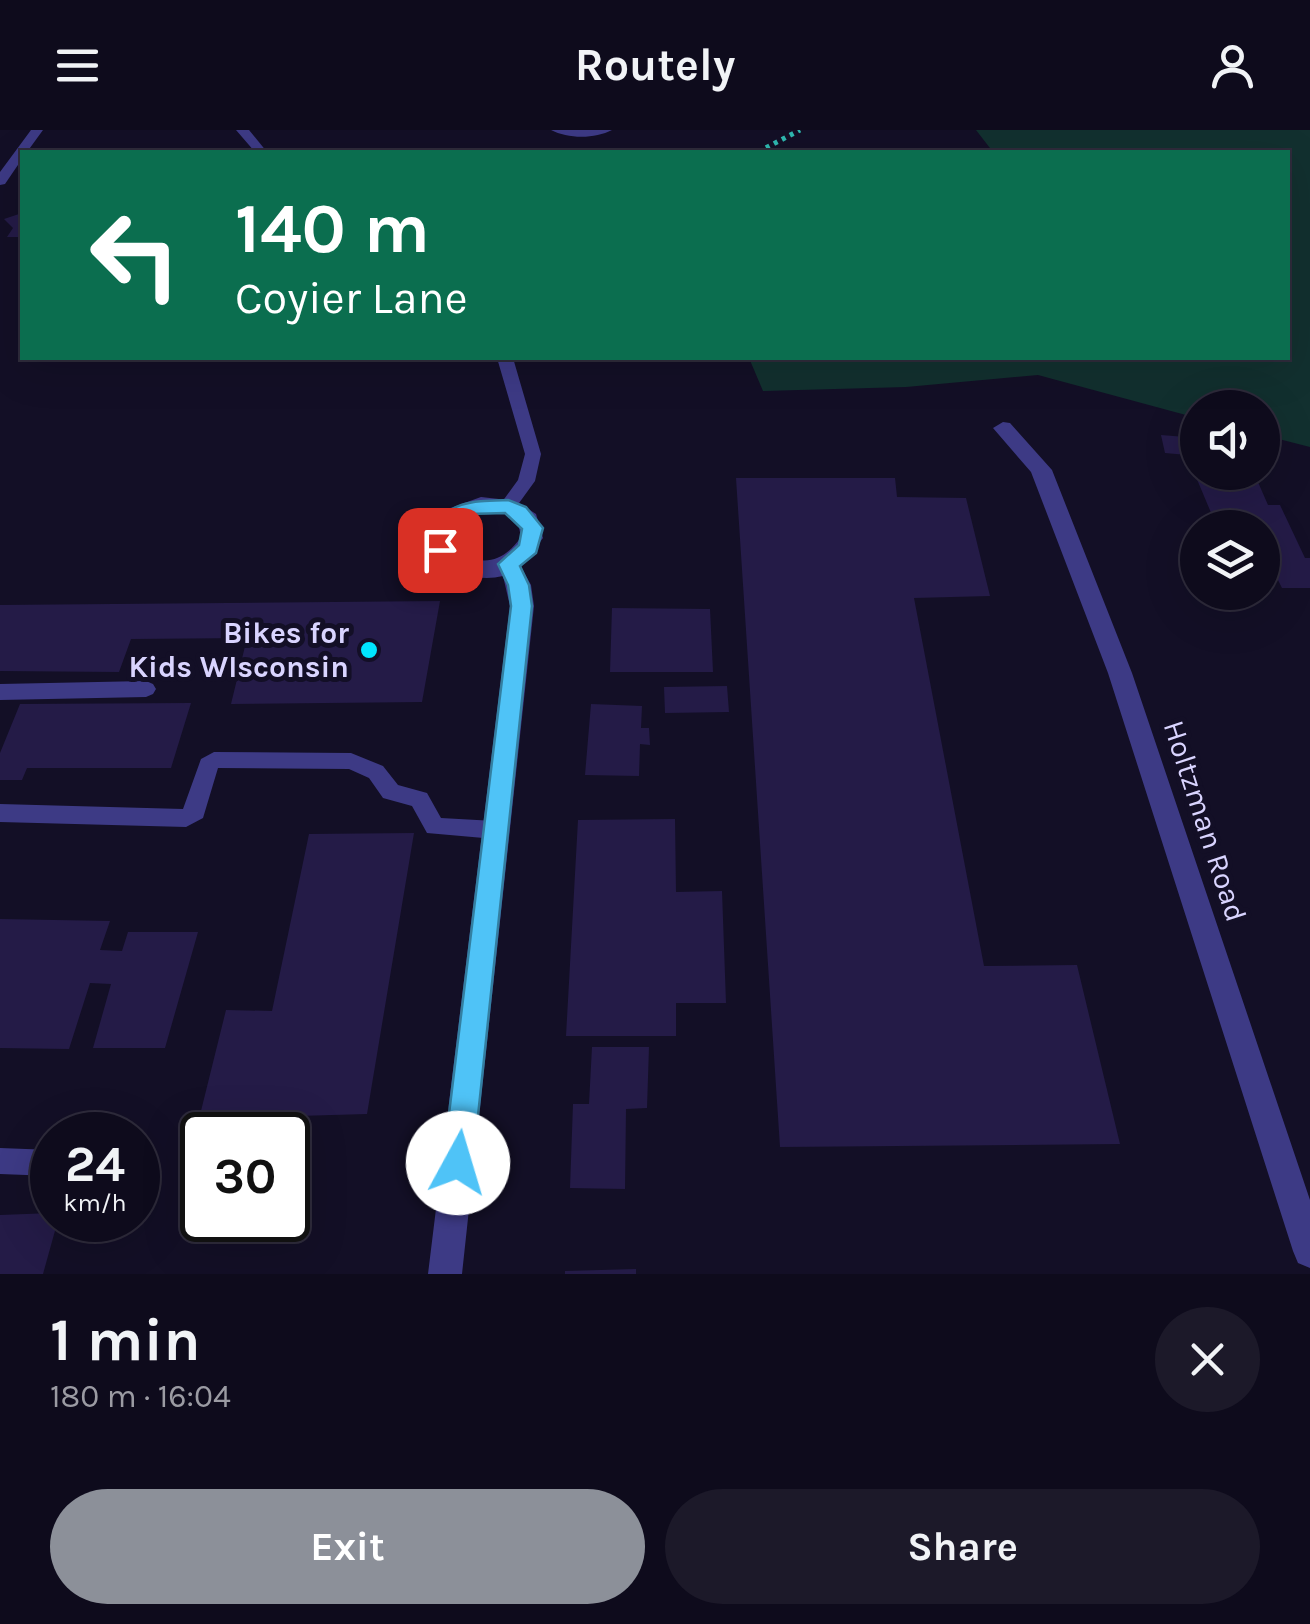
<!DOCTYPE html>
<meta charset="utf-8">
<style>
body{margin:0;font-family:Karla,sans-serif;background:#1c1929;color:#f1f3f6;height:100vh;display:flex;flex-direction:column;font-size:38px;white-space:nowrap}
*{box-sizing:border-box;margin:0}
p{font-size:32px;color:#9b9ba3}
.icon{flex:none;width:55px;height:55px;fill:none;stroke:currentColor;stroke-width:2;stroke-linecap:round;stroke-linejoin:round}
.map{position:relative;height:1144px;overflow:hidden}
.side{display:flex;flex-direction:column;background:#0e0b1c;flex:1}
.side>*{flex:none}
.top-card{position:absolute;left:20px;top:20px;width:1270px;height:210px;border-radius:0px;box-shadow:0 10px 40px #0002,0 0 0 2px #2e2b3b;background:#0b6e4f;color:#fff;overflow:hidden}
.buttons{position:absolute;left:1180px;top:260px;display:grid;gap:20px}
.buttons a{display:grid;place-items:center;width:100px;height:100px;border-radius:50%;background:#0e0b1c;box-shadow:0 10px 40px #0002,0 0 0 2px #2e2b3b;font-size:50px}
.speed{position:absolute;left:30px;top:982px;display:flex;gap:20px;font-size:50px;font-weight:700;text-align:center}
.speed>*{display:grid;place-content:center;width:130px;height:130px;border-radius:50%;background:#0e0b1c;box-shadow:0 10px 40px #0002,0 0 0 2px #2e2b3b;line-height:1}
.speed small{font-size:25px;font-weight:400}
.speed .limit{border:5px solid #111;border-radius:15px;background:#fff;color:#111}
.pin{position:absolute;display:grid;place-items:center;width:85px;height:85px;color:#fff;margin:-42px;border-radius:20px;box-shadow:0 5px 15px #0006}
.me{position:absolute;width:110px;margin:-55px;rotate:6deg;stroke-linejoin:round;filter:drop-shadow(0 0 8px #0008)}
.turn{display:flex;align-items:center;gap:35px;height:210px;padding:0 50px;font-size:45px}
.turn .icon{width:130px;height:130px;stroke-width:2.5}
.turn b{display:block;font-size:70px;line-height:85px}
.round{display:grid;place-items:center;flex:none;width:105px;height:105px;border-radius:52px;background:#1c1929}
.head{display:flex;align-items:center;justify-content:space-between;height:170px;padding:0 50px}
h1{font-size:60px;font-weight:700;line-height:75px}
.button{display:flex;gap:20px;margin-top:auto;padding:20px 50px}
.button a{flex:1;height:115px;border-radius:60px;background:#8c9099;color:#fff;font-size:40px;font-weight:700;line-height:115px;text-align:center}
.button a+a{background:#1c1929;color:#f1f3f6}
header{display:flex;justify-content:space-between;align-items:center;height:130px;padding:0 50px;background:#0e0b1c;font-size:45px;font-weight:700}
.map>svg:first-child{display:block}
.green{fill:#12302f}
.building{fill:#241b47}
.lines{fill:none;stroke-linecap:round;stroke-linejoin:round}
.path{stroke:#2fb8b0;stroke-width:5;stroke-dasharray:4 5;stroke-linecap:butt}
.lane{fill:#3d3a85;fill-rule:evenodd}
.street{fill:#3d3a85;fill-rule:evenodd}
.route{fill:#4fc3f7;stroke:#337fa1;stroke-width:2.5}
.poi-dot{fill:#00e5ff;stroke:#130f26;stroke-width:4}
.labels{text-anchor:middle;stroke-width:10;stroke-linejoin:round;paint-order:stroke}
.poi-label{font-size:30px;font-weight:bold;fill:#d9d4ff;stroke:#130f26;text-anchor:end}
.street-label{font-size:30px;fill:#d9d4ff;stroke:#130f26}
</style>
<header><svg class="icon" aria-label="menu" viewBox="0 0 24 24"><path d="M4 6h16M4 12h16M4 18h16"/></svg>Routely<svg class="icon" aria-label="person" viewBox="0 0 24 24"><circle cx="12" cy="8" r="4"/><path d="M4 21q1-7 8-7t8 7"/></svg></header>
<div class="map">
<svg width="1310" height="1144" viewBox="0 0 1310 1144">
<rect width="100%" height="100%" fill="#130f26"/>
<path class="green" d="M 976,0 L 1310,0 L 1310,317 L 1263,305 L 1262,278 L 1198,278 L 1197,288 L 1038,245 L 906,257 L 763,261 L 749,228 L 1288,228 L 1288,22 L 993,22 Z"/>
<path class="building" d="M 22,83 L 22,107 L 7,107 L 13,98 L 4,89 Z
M 1161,305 L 1198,308 L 1198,326 L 1165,323 Z
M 1226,343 L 1254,343 L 1268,375 L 1280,375 L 1305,428 L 1310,428 L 1310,458 L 1282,458 L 1275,444 L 1262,444 L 1262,398 L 1217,397 L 1196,347 L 1228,348 Z
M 736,348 L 895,348 L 897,367 L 966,368 L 990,466 L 914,468 L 984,836 L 1077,835 L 1120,1014 L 780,1017 Z
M 440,471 L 422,572 L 231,574 L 247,508 L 131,509 L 119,542 L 0,541 L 0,475 Z
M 612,478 L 710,479 L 713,542 L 610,542 Z
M 727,556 L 729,582 L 665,583 L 664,557 Z
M 191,573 L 171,638 L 27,638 L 22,650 L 0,650 L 0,623 L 20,574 Z
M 591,574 L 642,576 L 641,598 L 649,598 L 650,615 L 640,614 L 639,646 L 585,645 Z
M 675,689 L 676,762 L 722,761 L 726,873 L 676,873 L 676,906 L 566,906 L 578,690 Z
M 414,703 L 367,984 L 199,989 L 226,880 L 272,881 L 309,704 Z
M 0,789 L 110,791 L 100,820 L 122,821 L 128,802 L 198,802 L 165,918 L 93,918 L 111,854 L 90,853 L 69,919 L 0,918 Z
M 592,917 L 649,917 L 647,978 L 626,979 L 625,1059 L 570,1058 L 573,974 L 589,974 Z
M 52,1083 L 52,1090 L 58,1090 L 43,1144 L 0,1144 L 0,1085 Z
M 636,1139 L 636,1144 L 565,1144 L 565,1141 Z"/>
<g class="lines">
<path class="path" d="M 758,22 L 800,0"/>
<path class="lane" d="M 31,0 L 43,0 L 27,22 L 22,22 L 22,29 L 5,54 L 0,55 L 0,42 Z
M 236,0 L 249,0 L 267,22 L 255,22 Z
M 551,0 L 612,0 C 595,9 568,9 551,0 Z
M 497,228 L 513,228 L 541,324 L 535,351 L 514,380 L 508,382 L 499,376 L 518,350 L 525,324 Z
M 146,551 L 153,554 L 156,559 L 153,564 L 146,567 L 0,570 L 0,554 Z
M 214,622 L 351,623 L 383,636 L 398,655 L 427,663 L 441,688 L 495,691 L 503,694 L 506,700 L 503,706 L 495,709 L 427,703 L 412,676 L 383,668 L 369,648 L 349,639 L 218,638 L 203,688 L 186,697 L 0,692 L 0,674 L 183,679 L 201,629 Z
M 0,1018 L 52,1020 L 52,1046 L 0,1044 Z"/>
<path class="street" d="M 1003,292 L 1010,293 L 1052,340 L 1132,543 L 1310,1070 L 1310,1138 L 1298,1133 L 1293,1121 L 1108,543 L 1031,342 L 993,298 Z
M 481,367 L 516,371 L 536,384 L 543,408 L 521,437 L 531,455 L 534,476 L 462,1144 L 428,1144 L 510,476 L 503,446 C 469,454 432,436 427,401 L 442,381 ZM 483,381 L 503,383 L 518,393 L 521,407 C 502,435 476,439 451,414 L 449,402 L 458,391 Z"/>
</g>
<path class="route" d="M 508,370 L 526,377 L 543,398 L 536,423 L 520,436 L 529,455 L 532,476 L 473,1033 L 468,1044 L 458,1048 L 447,1044 L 443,1033 L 511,476 L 508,455 L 498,434 L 519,415 L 522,399 L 505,383 L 470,384 L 449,402 L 451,420 L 440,427 L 430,420 L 429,401 C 450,370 473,371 508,370 Z"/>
<circle class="poi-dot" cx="369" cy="520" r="10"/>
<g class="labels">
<g class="poi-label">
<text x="349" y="513">Bikes for<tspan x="349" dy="34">Kids WIsconsin</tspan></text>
</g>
<g class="street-label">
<text transform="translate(1205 691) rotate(72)" y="10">Holtzman Road</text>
</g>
</g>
</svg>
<div class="buttons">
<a><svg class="icon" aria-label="sound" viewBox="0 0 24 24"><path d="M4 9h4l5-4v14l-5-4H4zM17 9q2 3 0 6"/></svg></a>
<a><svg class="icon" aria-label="layers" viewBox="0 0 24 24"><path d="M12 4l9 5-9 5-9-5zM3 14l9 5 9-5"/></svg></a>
</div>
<div class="speed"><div>24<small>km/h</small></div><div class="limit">30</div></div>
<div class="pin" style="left:440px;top:420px;background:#d93025"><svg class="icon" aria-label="arrive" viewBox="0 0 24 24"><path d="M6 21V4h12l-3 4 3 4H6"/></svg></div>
<svg class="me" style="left:458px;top:1033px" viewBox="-20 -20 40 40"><circle r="19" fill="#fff"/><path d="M0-13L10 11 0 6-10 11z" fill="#4fc3f7"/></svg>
<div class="top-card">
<div class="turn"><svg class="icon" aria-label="left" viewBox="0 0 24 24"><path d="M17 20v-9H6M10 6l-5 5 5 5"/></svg><div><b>140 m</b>Coyier Lane</div></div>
</div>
</div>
<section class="side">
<div class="head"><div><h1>1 min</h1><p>180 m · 16:04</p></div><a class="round"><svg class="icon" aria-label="close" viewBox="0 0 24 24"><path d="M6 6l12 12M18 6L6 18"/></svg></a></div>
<div class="button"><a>Exit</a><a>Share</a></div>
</section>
